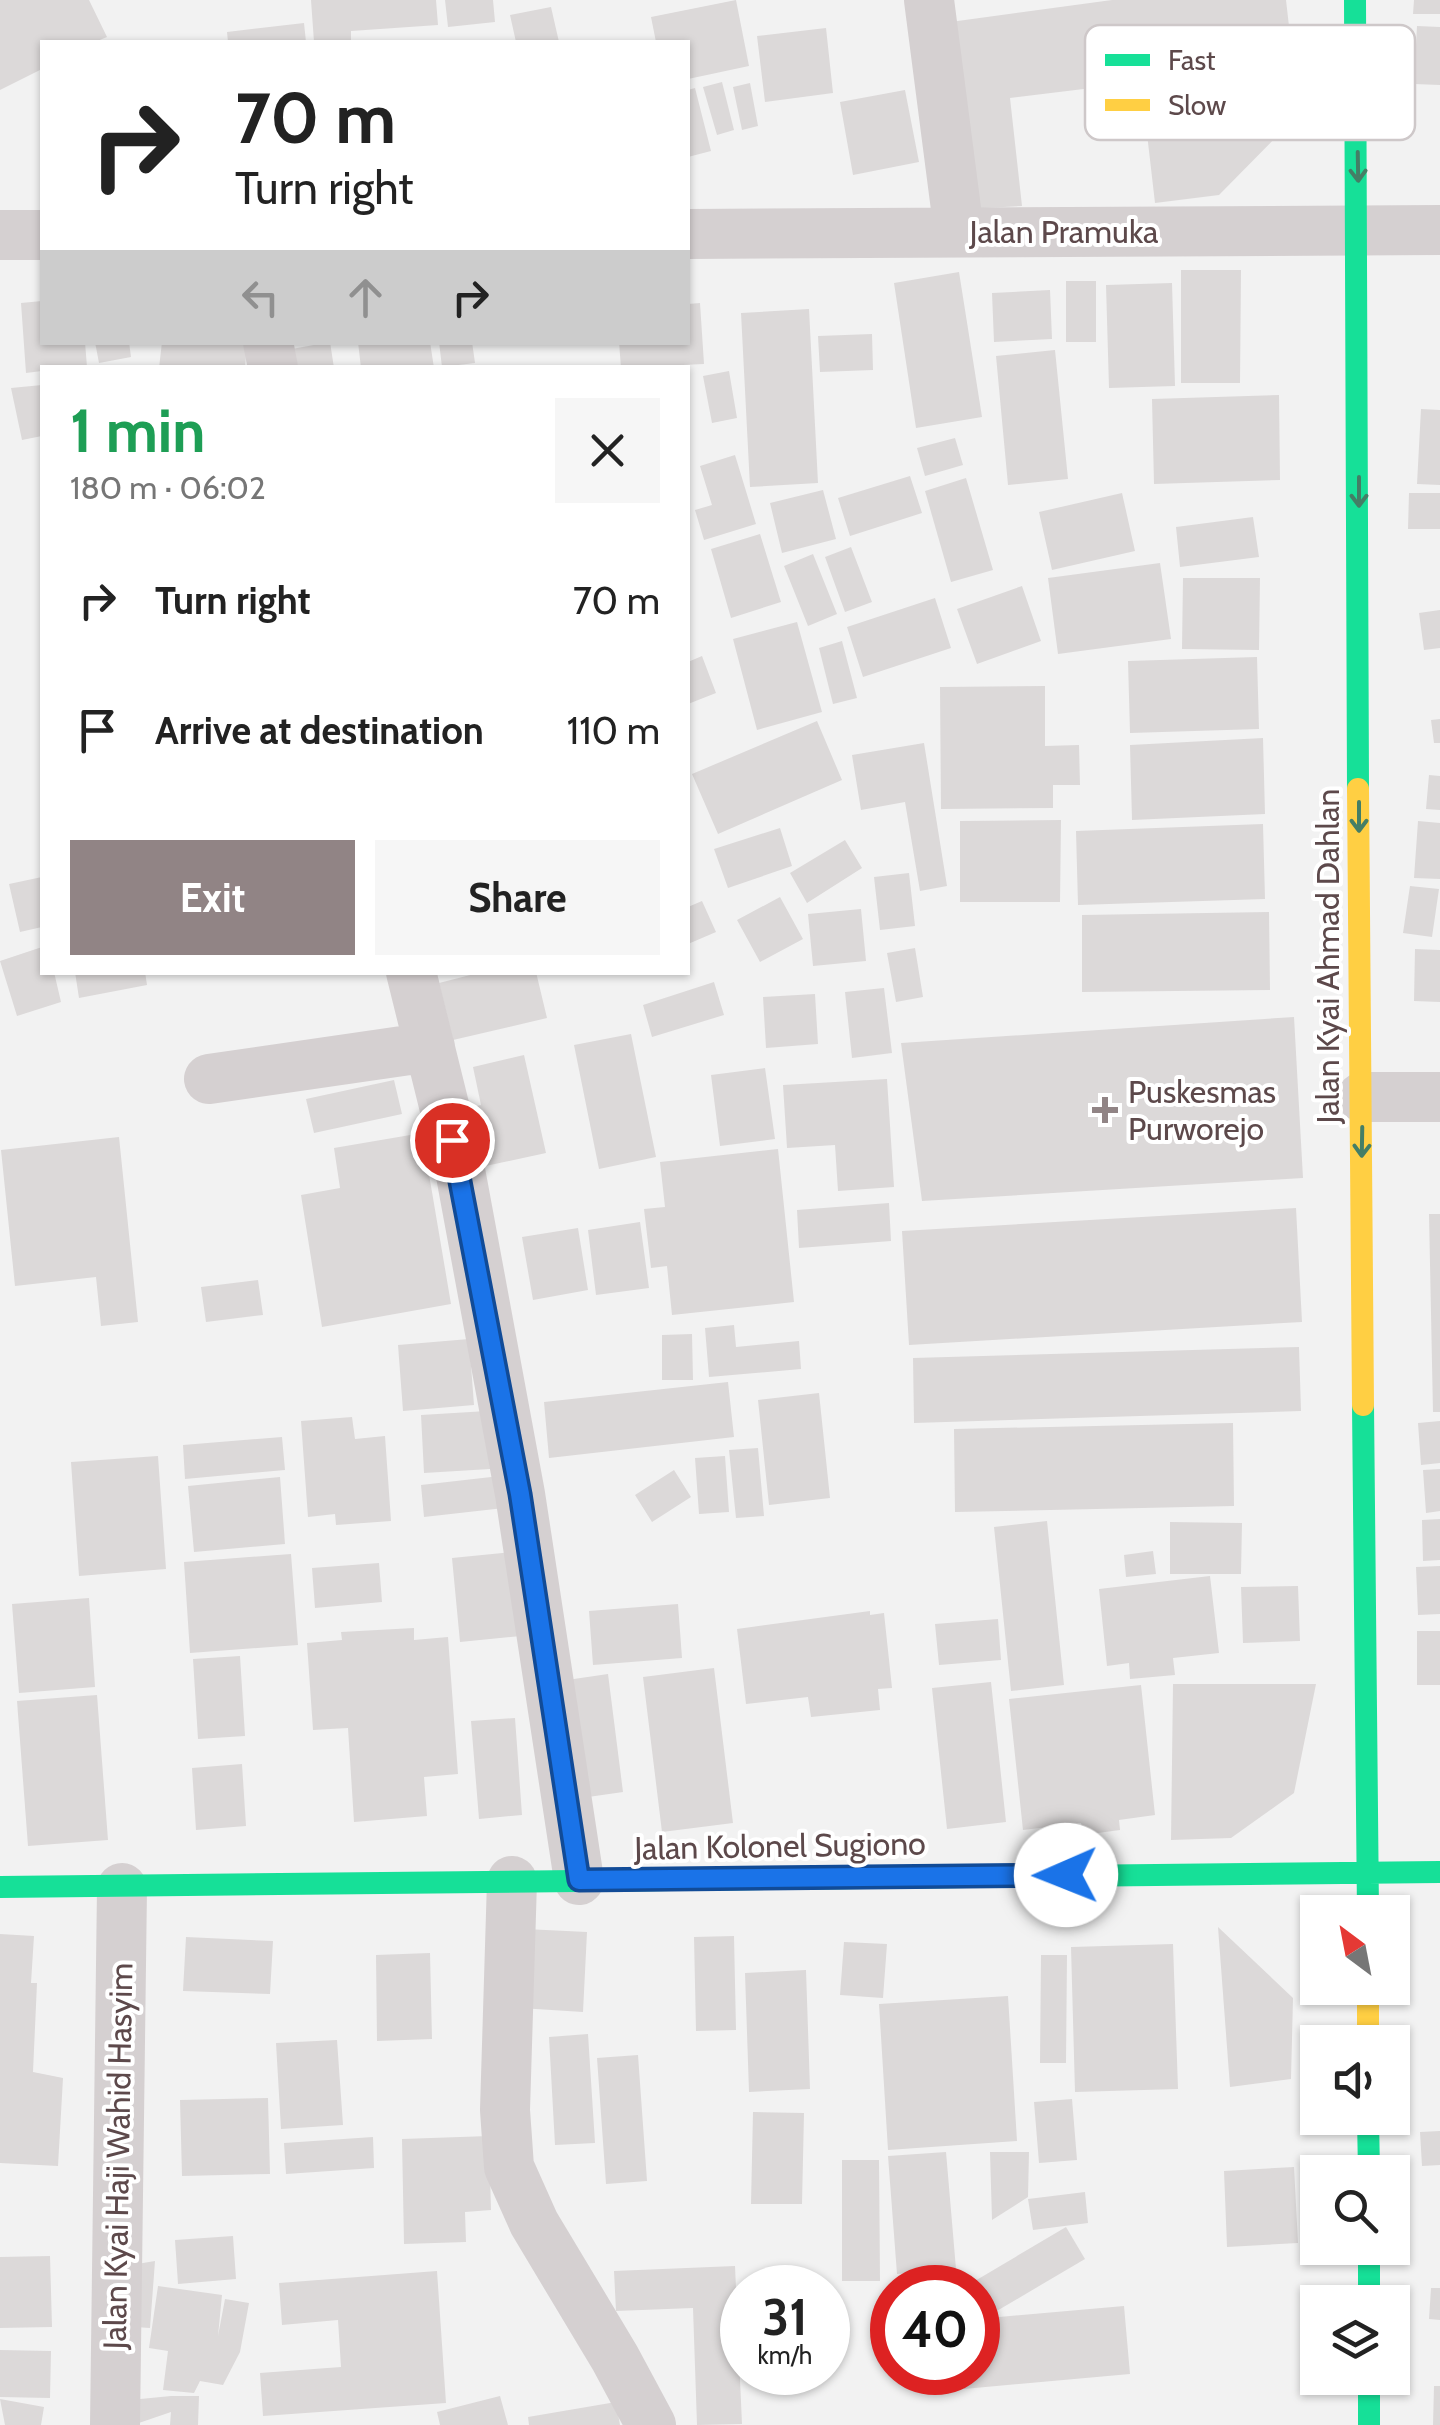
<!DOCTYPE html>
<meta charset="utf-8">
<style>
body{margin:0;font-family:Cabin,sans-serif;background:#f6f6f6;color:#222;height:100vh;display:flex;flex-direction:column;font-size:38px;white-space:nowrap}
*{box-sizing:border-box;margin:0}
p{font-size:32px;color:#767676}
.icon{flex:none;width:55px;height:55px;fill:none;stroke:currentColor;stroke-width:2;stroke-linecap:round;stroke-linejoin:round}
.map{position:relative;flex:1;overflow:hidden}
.sheet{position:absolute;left:40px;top:365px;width:650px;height:610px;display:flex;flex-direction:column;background:#fff;border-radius:0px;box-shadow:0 2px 8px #0004}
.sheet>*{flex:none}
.top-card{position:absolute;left:40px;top:40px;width:650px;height:305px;border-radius:0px;box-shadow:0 2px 8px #0004;background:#fff;color:#222;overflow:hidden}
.needle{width:65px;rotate:328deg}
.tools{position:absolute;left:1300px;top:1895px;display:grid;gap:20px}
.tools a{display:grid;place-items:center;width:110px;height:110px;border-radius:0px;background:#fff;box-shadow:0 2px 8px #0004;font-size:50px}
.speed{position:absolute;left:720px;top:2265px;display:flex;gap:20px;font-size:50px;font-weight:700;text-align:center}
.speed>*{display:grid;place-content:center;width:130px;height:130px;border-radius:50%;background:#fff;box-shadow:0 2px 8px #0004;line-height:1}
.speed small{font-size:25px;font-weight:400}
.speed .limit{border:15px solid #d22;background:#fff;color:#111}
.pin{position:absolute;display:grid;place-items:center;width:85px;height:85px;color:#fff;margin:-42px;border:5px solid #fff;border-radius:50%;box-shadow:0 2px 10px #0007}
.me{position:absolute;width:110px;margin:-55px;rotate:269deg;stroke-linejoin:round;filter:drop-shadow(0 0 8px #0008)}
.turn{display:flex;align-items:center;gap:35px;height:210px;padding:0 30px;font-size:45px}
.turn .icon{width:130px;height:130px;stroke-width:2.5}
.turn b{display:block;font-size:70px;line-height:85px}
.lanes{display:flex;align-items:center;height:95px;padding:0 30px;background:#0003;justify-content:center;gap:50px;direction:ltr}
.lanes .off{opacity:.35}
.round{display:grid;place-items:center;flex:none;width:105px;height:105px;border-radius:0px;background:#f6f6f6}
.overview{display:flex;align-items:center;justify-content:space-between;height:170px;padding:0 30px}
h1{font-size:60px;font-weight:700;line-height:75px;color:#1e9e55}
.action{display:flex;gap:20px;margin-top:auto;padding:20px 30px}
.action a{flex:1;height:115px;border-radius:0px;background:#918485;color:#fff;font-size:40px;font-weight:700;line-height:115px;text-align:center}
.action a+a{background:#f6f6f6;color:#222}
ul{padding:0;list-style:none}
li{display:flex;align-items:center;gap:30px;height:130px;padding:0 30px}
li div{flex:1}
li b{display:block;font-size:38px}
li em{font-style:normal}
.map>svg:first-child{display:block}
.building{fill:#dcd9d9}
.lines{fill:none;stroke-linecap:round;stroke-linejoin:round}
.street{stroke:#d5d0d1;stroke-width:50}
.fast{stroke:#16e098;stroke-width:22}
.slow{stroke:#ffcf43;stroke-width:22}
.oneway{stroke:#447e66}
.route-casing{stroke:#114b97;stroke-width:25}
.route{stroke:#1a73e8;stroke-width:18}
.poi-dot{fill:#918485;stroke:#fff;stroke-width:4}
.labels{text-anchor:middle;stroke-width:8;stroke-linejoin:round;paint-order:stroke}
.street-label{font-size:32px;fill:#5d494b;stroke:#fff}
.poi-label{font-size:32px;fill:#5d494b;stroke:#fff;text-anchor:start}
.key{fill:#fff;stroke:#cec8c9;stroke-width:2.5}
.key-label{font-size:28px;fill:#5d494b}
</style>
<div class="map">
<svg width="1440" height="2425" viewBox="0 0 1440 2425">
<rect width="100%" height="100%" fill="#f2f2f2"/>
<path class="building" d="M 0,0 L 89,0 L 107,37 L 95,42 L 42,42 L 42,69 L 0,90 Z
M 311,0 L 436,0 L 438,25 L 351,31 L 351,42 L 314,42 Z
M 445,0 L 493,0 L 495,22 L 448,27 Z
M 736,0 L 749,66 L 688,79 L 688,42 L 656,42 L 651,17 Z
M 1112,0 L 1286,0 L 1299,114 L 1219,195 L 1155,203 L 1141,82 L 1010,98 L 1022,206 L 966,209 L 943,23 Z
M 1414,0 L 1440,0 L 1440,14 L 1413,14 Z
M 551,7 L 559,42 L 516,42 L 510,15 Z
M 304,23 L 306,42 L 228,42 L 227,32 Z
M 1417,26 L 1440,27 L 1440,85 L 1414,84 Z
M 826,28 L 833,93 L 765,102 L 757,36 Z
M 722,82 L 734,130 L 717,135 L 703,87 Z
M 750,83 L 758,126 L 742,130 L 733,87 Z
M 695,88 L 711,151 L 688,157 L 688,90 Z
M 905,90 L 919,162 L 853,175 L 840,102 Z
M 1181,270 L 1241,270 L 1240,383 L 1181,383 Z
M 959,272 L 982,417 L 916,428 L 894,283 Z
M 1066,281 L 1096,281 L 1096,342 L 1066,342 Z
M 1172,283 L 1175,386 L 1109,388 L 1106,285 Z
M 1050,290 L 1052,339 L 994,342 L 992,293 Z
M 42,301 L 42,342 L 85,342 L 87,367 L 42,368 L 42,371 L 26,373 L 21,303 Z
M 700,303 L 704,364 L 621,368 L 619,342 L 688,342 L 688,304 Z
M 809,309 L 818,483 L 750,487 L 741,313 Z
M 872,334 L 873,370 L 820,372 L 818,336 Z
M 95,342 L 129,342 L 131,357 L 99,363 Z
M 162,342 L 247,344 L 245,368 L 159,368 Z
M 330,342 L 334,368 L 284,368 L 281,351 Z
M 358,342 L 430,342 L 434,368 L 361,368 Z
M 439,342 L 472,342 L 475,363 L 442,367 Z
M 1055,350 L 1068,479 L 1008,485 L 996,356 Z
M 729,371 L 737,418 L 712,423 L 703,376 Z
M 42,385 L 42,436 L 22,440 L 11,388 Z
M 1279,395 L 1280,480 L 1154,484 L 1152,399 Z
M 1421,409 L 1440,410 L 1440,485 L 1417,484 Z
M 955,438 L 963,465 L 925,476 L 917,448 Z
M 735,455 L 756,524 L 704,540 L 695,510 L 712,505 L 700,466 Z
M 910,476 L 922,513 L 850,536 L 838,498 Z
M 966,478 L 993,570 L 951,582 L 925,491 Z
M 823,490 L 836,539 L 782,553 L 770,503 Z
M 1122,493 L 1135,551 L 1052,570 L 1039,512 Z
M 1409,493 L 1440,493 L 1440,529 L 1408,529 Z
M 1253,517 L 1259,557 L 1180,567 L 1176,527 Z
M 760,534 L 781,602 L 731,618 L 711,549 Z
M 851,547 L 872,602 L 845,612 L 825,557 Z
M 813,554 L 837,614 L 808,626 L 784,566 Z
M 1160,563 L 1171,639 L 1058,654 L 1048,578 Z
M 1183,578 L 1260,578 L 1259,650 L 1182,649 Z
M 1022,586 L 1041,641 L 977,664 L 957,609 Z
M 935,598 L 951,648 L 863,677 L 847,627 Z
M 1440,610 L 1440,648 L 1424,650 L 1419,613 Z
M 797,622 L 822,712 L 757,730 L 733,639 Z
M 842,641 L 857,698 L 833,704 L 819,648 Z
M 702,656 L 716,693 L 688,704 L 688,662 Z
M 1257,657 L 1259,729 L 1130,733 L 1128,661 Z
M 1045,686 L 1045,746 L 1079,745 L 1080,785 L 1053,785 L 1053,808 L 941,809 L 940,687 Z
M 1440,719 L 1440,743 L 1434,743 L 1431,720 Z
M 817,721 L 842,780 L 718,834 L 692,774 Z
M 1263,738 L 1265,814 L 1132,820 L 1130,745 Z
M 924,743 L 947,886 L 920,891 L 905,802 L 861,810 L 852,755 Z
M 1429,775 L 1440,776 L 1440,810 L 1426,809 Z
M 1061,820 L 1060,902 L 960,902 L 960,821 Z
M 1418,821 L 1440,823 L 1440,879 L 1414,878 Z
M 1263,824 L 1265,899 L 1078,905 L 1076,831 Z
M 780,828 L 792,866 L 728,888 L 714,849 Z
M 845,840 L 862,868 L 807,903 L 790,873 Z
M 909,873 L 915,926 L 880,930 L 874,877 Z
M 42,877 L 42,927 L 20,932 L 9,884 Z
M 1410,886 L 1439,889 L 1432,937 L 1403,933 Z
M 780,897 L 803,939 L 760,962 L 737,920 Z
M 702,901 L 716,932 L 688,944 L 688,907 Z
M 861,909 L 866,961 L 813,966 L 808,914 Z
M 1269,912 L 1270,990 L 1082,992 L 1082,915 Z
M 42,947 L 42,972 L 54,972 L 61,1002 L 17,1016 L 0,961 Z
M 915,948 L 923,997 L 896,1002 L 887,953 Z
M 1415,949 L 1440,950 L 1440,1002 L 1414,1001 Z
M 75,972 L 145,972 L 147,985 L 79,998 Z
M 482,972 L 536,972 L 547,1018 L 453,1040 L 439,983 Z
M 714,982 L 724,1015 L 652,1037 L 643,1005 Z
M 884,988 L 892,1053 L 852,1058 L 845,992 Z
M 815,994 L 818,1044 L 766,1048 L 763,997 Z
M 1294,1017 L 1303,1178 L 922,1201 L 901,1043 Z
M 631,1034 L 656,1157 L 599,1169 L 574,1045 Z
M 524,1055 L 546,1153 L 467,1170 L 454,1111 L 481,1105 L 473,1067 Z
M 765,1068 L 775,1139 L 720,1146 L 711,1075 Z
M 887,1079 L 894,1187 L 838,1191 L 835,1145 L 787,1148 L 783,1085 Z
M 394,1080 L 402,1114 L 314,1133 L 306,1099 Z
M 422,1133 L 451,1304 L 322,1327 L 301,1195 L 340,1188 L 334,1148 Z
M 119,1137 L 138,1322 L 101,1326 L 96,1277 L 15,1286 L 1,1150 Z
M 778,1149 L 794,1302 L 672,1315 L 667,1266 L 651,1268 L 644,1209 L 665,1207 L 660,1162 Z
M 889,1203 L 891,1241 L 799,1248 L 797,1210 Z
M 1296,1208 L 1302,1322 L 909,1345 L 902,1231 Z
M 1429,1214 L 1440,1214 L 1440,1412 L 1433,1412 Z
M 640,1222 L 649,1288 L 596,1295 L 588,1230 Z
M 578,1228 L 588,1290 L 533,1300 L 522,1237 Z
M 258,1280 L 263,1315 L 206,1322 L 201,1287 Z
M 734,1325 L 736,1347 L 799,1341 L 801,1369 L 709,1377 L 705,1328 Z
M 692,1334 L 693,1380 L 662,1380 L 662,1335 Z
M 469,1339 L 474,1405 L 403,1411 L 398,1345 Z
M 1299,1347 L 1301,1411 L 914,1423 L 913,1358 Z
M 728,1382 L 734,1437 L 549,1458 L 544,1402 Z
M 819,1393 L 830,1498 L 769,1505 L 758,1400 Z
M 487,1411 L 490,1469 L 424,1473 L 421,1415 Z
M 352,1417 L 355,1439 L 385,1436 L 391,1521 L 336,1525 L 335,1514 L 308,1517 L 301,1421 Z
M 1440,1421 L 1440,1463 L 1421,1465 L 1418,1423 Z
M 1233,1423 L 1234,1506 L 955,1512 L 954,1429 Z
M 282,1437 L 285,1470 L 185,1479 L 183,1445 Z
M 758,1448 L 764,1516 L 736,1518 L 729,1450 Z
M 158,1456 L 166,1569 L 79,1576 L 71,1462 Z
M 725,1456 L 729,1512 L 699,1514 L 695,1458 Z
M 1440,1469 L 1440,1511 L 1426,1513 L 1423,1470 Z
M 674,1470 L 691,1497 L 652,1522 L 635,1495 Z
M 500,1476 L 504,1508 L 424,1517 L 421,1485 Z
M 280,1477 L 285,1544 L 194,1552 L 188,1486 Z
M 1440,1519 L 1440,1560 L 1423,1561 L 1422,1520 Z
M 1047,1521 L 1064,1685 L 1011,1691 L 994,1527 Z
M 1170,1522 L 1242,1523 L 1241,1574 L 1170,1574 Z
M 1153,1551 L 1156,1574 L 1126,1577 L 1124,1555 Z
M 513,1552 L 521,1636 L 460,1642 L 452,1558 Z
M 291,1554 L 298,1645 L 190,1653 L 184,1562 Z
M 379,1563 L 382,1602 L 315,1608 L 312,1568 Z
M 1440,1566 L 1440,1614 L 1418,1615 L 1416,1567 Z
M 1210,1576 L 1219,1653 L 1173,1658 L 1175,1675 L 1130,1679 L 1129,1663 L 1107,1666 L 1099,1589 Z
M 1298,1586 L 1300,1641 L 1243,1643 L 1241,1587 Z
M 89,1598 L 95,1687 L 19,1693 L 12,1604 Z
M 678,1604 L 682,1658 L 593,1665 L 589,1611 Z
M 870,1611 L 870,1615 L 884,1613 L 892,1688 L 878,1689 L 880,1710 L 811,1717 L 808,1697 L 746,1704 L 737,1629 Z
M 998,1619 L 1001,1660 L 939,1665 L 935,1624 Z
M 414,1628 L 414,1640 L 448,1637 L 458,1774 L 424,1777 L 427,1816 L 354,1822 L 348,1728 L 313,1730 L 307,1643 L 342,1640 L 341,1632 Z
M 1417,1631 L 1440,1631 L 1440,1685 L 1417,1685 Z
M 240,1656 L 245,1736 L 198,1739 L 193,1659 Z
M 714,1668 L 733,1823 L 662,1832 L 643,1677 Z
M 608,1674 L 623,1792 L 581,1798 L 567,1680 Z
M 991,1682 L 1006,1822 L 947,1829 L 932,1688 Z
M 1173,1684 L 1316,1684 L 1294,1793 L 1231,1838 L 1171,1840 Z
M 1141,1685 L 1155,1815 L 1119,1820 L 1120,1830 L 1083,1835 L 1081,1823 L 1023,1830 L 1009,1699 Z
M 97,1695 L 108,1840 L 28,1846 L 17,1701 Z
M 515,1718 L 522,1815 L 479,1819 L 471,1721 Z
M 242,1764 L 246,1826 L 196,1830 L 192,1768 Z
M 1218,1927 L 1293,1998 L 1291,2079 L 1230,2087 Z
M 525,1929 L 587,1932 L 583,2012 L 520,2008 Z
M 0,1934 L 34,1936 L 31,1983 L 37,1983 L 33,2072 L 63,2078 L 58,2166 L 0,2163 Z
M 734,1936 L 736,2030 L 696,2031 L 694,1937 Z
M 186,1937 L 273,1941 L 270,1994 L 183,1991 Z
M 844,1942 L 887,1944 L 883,1998 L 840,1995 Z
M 1173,1944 L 1178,2089 L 1075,2092 L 1071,1947 Z
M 430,1953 L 432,2039 L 377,2041 L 376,1955 Z
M 1041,1955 L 1067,1955 L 1066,2063 L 1040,2063 Z
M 806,1970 L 810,2089 L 749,2092 L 745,1973 Z
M 1008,1996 L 1017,2141 L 888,2150 L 879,2004 Z
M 588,2034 L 595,2143 L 555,2145 L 549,2037 Z
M 337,2040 L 343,2125 L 281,2129 L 276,2043 Z
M 638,2055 L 647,2181 L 606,2184 L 597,2058 Z
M 268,2098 L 270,2174 L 182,2176 L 180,2100 Z
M 1072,2099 L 1077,2160 L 1039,2163 L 1034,2102 Z
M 753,2112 L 804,2113 L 802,2204 L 751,2204 Z
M 1440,2131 L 1440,2165 L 1422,2166 L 1420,2132 Z
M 489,2136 L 491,2210 L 465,2212 L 466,2242 L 404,2244 L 402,2139 Z
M 373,2137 L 374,2168 L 286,2174 L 284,2143 Z
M 946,2152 L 956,2269 L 897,2274 L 888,2156 Z
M 990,2152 L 1029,2152 L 1028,2197 L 992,2220 Z
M 842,2160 L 879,2160 L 880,2281 L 842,2281 Z
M 1294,2167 L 1298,2243 L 1227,2247 L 1224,2171 Z
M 1085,2192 L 1088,2223 L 1033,2230 L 1028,2199 Z
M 1066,2227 L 1085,2259 L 978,2322 L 978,2288 L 963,2288 Z
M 233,2236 L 236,2279 L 178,2284 L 175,2240 Z
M 50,2256 L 52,2327 L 0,2328 L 0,2257 Z
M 155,2261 L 150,2328 L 120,2326 L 125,2266 Z
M 735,2266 L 742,2424 L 697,2425 L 693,2308 L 616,2311 L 614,2271 Z
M 437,2271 L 446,2403 L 263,2416 L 260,2373 L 341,2367 L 338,2320 L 282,2325 L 279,2283 Z
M 158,2286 L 222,2295 L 218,2336 L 225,2299 L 249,2303 L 240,2352 L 223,2385 L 200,2381 L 194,2393 L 163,2390 L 168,2351 L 149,2348 Z
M 1431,2288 L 1440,2288 L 1440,2320 L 1429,2319 Z
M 1124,2306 L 1130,2374 L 964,2389 L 963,2372 L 978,2372 L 978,2341 L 995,2340 L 999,2317 Z
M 0,2350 L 51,2351 L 50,2398 L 0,2397 Z
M 1434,2386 L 1440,2386 L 1440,2425 L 1433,2425 Z
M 171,2396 L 199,2396 L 198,2425 L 170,2425 L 171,2412 L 133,2425 L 120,2401 Z
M 500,2396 L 508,2425 L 440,2425 L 437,2412 Z
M 0,2399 L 44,2407 L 41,2425 L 5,2425 Z
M 616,2402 L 620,2425 L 529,2425 L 528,2417 Z"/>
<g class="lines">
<path class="street" d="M 929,0 L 959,232
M 688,234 L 1440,230
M 0,235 L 42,235
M 268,342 L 273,368
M 411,972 L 460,1170 L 520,1494 L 579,1880
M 209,1079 L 430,1047
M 1362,1097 L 1440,1097
M 512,1881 L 505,2110 L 509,2167 L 534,2223 L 615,2358 L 651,2425
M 115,2425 L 122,1888"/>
<path class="fast" d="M 1355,0 L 1358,789
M 1363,1405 L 1368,1912
M 0,1887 L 1440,1872
M 1368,2118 L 1369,2172
M 1369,2248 L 1369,2302
M 1369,2378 L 1369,2425"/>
<path class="slow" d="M 1358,789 L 1363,1405
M 1368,1988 L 1368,2042"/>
</g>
<defs><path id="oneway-shaft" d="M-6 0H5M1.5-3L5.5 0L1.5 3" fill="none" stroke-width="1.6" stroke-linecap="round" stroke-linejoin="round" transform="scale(2.5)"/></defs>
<g class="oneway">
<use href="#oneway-shaft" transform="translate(1358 167) rotate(89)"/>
<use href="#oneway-shaft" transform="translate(1359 492) rotate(90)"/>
<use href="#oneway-shaft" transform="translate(1359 817) rotate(90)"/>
<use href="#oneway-shaft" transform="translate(1362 1142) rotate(91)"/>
</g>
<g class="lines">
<g class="route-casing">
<path id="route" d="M 452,1140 L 520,1494 L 579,1880 L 1066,1875"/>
</g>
<use href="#route" class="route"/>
</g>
<path class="poi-dot" d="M1100 1095h10v10h10v10h-10v10h-10v-10h-10v-10h10z"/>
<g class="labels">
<g class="street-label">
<text x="1064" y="243">Jalan Pramuka</text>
<text transform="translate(1328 956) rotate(-90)" y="11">Jalan Kyai Ahmad Dahlan</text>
<text transform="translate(780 1846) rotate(-1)" y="11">Jalan Kolonel Sugiono</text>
<text transform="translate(118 2156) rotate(-89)" y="11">Jalan Kyai Haji Wahid Hasyim</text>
</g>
<g class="poi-label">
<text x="1128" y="1103">Puskesmas<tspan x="1128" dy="37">Purworejo</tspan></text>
</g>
</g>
<rect x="1085" y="25" width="330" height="115" rx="15" class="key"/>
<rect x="1105" y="54" width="45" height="12" fill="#16e098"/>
<rect x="1105" y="99" width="45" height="12" fill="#ffcf43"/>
<g class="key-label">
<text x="1168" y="70">Fast</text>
<text x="1168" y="115">Slow</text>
</g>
</svg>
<div class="tools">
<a><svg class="needle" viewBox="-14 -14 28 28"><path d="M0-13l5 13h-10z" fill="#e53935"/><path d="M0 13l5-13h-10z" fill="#767676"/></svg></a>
<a><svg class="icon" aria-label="sound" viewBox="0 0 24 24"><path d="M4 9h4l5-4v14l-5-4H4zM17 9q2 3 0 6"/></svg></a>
<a><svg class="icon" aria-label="search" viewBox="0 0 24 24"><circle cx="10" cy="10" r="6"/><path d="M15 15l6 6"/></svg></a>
<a><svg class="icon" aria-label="layers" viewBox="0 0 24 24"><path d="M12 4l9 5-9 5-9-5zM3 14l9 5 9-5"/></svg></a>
</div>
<div class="speed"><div>31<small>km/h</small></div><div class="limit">40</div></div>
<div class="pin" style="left:452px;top:1140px;background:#d93025"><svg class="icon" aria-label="arrive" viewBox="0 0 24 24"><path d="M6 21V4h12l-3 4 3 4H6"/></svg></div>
<svg class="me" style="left:1066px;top:1875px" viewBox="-20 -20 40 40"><circle r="19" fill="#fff"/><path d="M0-13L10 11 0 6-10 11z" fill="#1a73e8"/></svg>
<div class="top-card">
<div class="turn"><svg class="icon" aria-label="right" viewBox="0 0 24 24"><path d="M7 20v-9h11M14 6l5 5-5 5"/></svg><div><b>70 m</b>Turn right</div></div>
<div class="lanes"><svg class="icon off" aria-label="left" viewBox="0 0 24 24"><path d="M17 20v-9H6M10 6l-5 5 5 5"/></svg><svg class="icon off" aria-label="ahead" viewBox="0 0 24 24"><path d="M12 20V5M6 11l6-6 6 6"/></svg><svg class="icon" aria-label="right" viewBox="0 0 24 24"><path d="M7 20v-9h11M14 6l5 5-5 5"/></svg></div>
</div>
<section class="sheet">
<div class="overview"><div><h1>1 min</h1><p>180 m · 06:02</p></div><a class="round"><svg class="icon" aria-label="close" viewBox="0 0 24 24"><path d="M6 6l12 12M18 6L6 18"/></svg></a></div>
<ul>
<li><svg class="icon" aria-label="right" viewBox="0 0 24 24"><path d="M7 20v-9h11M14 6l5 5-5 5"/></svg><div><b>Turn right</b></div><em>70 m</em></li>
<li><svg class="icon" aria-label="arrive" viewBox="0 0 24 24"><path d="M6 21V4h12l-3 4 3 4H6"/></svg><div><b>Arrive at destination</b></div><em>110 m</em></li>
</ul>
<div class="action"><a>Exit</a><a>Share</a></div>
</section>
</div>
